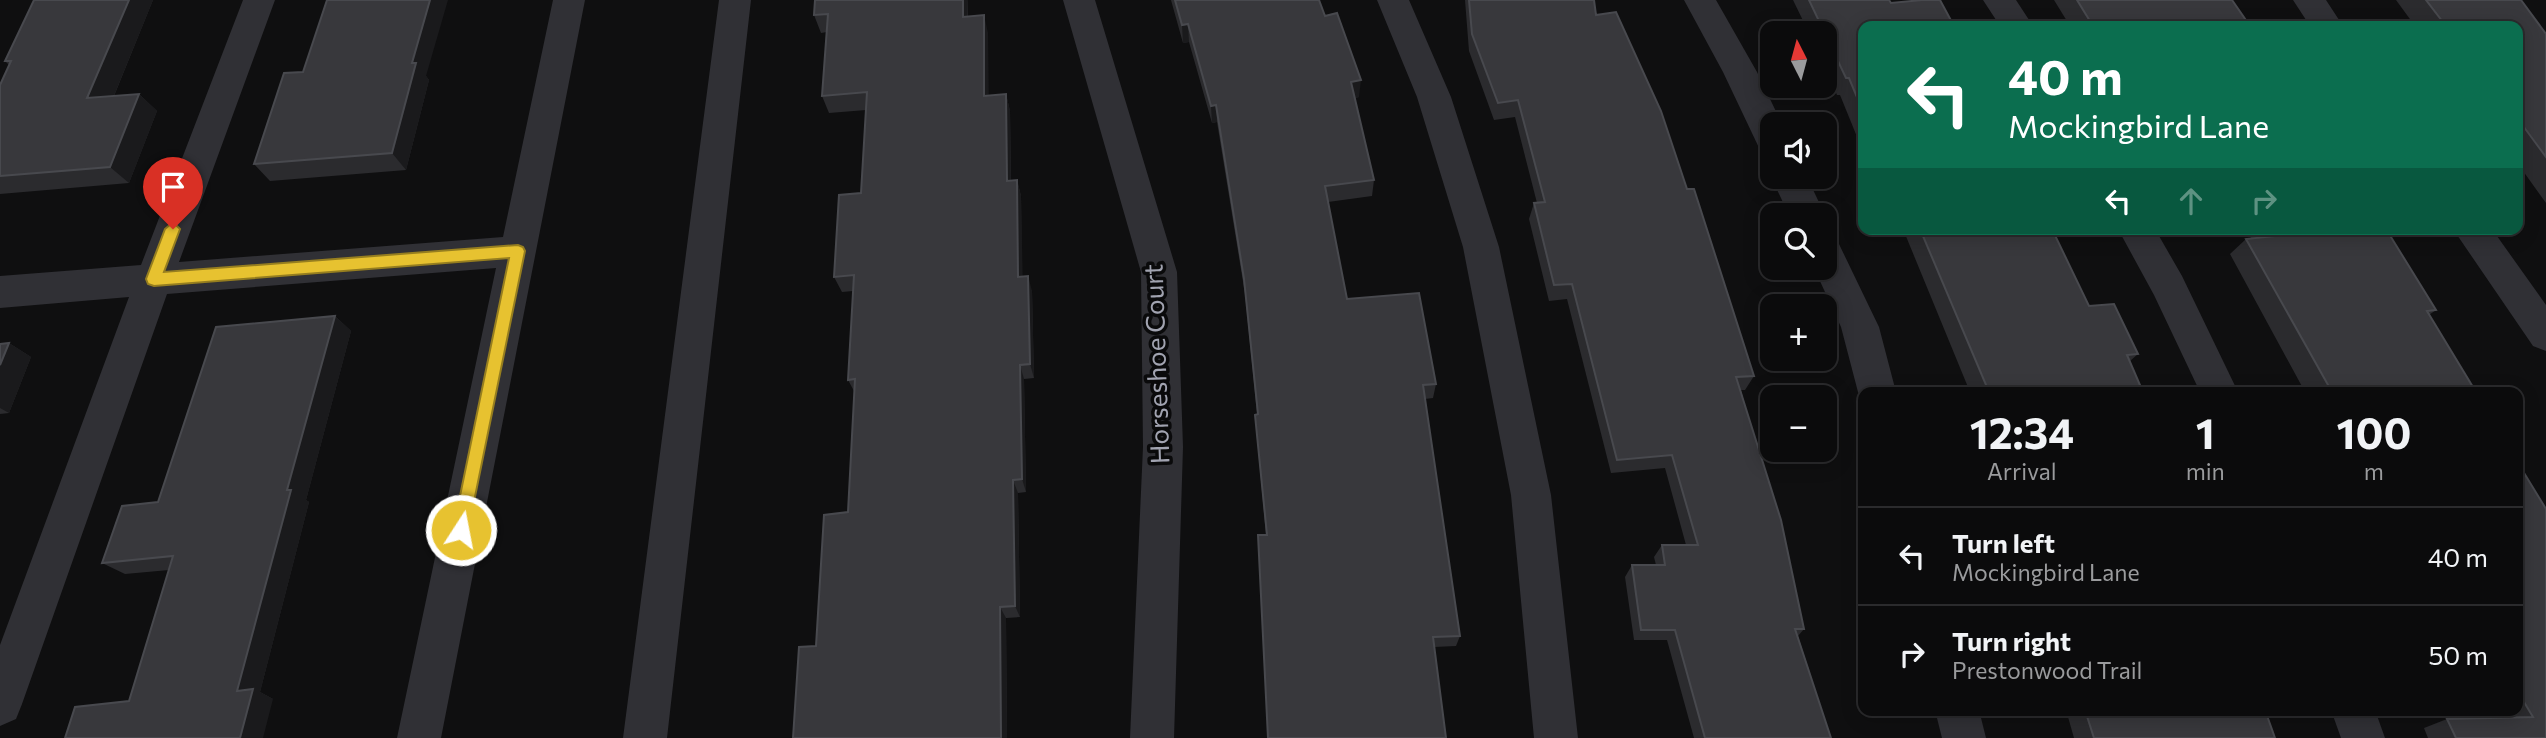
<!DOCTYPE html>
<meta charset="utf-8">
<style>
body{margin:0;font-family:Commissioner,sans-serif;background:#19191a;color:#f1f3f6;height:100vh;display:flex;flex-direction:column;font-size:26px;white-space:nowrap}
*{box-sizing:border-box;margin:0}
p{font-size:23px;color:#9a9b9d}
.icon{flex:none;width:38px;height:38px;fill:none;stroke:currentColor;stroke-width:2;stroke-linecap:round;stroke-linejoin:round}
.map{position:relative;flex:1;overflow:hidden}
.sheet{position:absolute;left:1858px;top:387px;width:665px;height:329px;display:flex;flex-direction:column;background:#0b0b0c;border-radius:14px;box-shadow:0 4px 18px #0003,0 0 0 2px #2b2b2d}
.sheet>*{flex:none}
.hud{position:absolute;left:1858px;top:21px;width:665px;height:214px;border-radius:14px;box-shadow:0 4px 18px #0003,0 0 0 2px #2b2b2d;background:#0b6e4f;color:#fff;overflow:hidden}
.needle{width:46px;rotate:354deg}
.buttons{position:absolute;left:1760px;top:21px;display:grid;gap:14px}
.buttons a{display:grid;place-items:center;width:77px;height:77px;border-radius:14px;background:#0b0b0c;box-shadow:0 4px 18px #0003,0 0 0 2px #2b2b2d;font-size:35px}
.pin{position:absolute;display:grid;place-items:center;width:60px;height:60px;color:#fff;margin:-72px -30px;border-radius:50% 50% 50% 0;rotate:-45deg;box-shadow:0 0 7px #0007}
.pin .icon{rotate:45deg}
.me{position:absolute;width:77px;margin:-38px;rotate:11deg;stroke-linejoin:round;filter:drop-shadow(0 0 5px #0008)}
.turn{display:flex;align-items:center;gap:24px;height:147px;padding:0 35px;font-size:32px}
.turn .icon{width:91px;height:91px;stroke-width:2.5}
.turn b{display:block;font-size:49px;line-height:60px}
.lanes{display:flex;align-items:center;height:66px;padding:0 35px;background:#0003;justify-content:center;gap:35px;direction:ltr}
.lanes .off{opacity:.35}
.eta{display:flex;justify-content:space-evenly;align-items:center;height:119px;text-align:center}
.eta b{font-size:42px;font-weight:700;line-height:49px}
ul{padding:0;list-style:none}
li{display:flex;align-items:center;gap:21px;height:98px;padding:0 35px;border-top:2px solid #2b2b2d}
li div{flex:1}
li b{display:block;font-size:26px}
li em{font-style:normal}
.map>svg:first-child{display:block}
.lines{fill:none;stroke-linecap:round;stroke-linejoin:round}
.minor{fill:#303035;fill-rule:evenodd}
.wall{fill:#2b2b2e}
.shaded-wall{fill:#1a1a1c}
.building{fill:#38383c;stroke:#48494e;stroke-width:2}
.route{fill:#e7c230;stroke:#967e1f;stroke-width:2}
.labels{text-anchor:middle;stroke-width:7;stroke-linejoin:round;paint-order:stroke}
.street-label{font-size:26px;fill:#a1a3b0;stroke:#0a0a0b}
</style>
<div class="map">
<svg width="2546" height="738" viewBox="0 0 2546 738">
<rect width="100%" height="100%" fill="#0f0f10"/>
<g class="lines">
<path class="minor" d="M 243,0 L 275,0 L 179,262 L 503,237 L 553,0 L 585,0 L 441,738 L 397,738 L 496,268 L 167,294 L 22,704 L 16,719 L 0,726 L 0,645 L 129,297 L 0,308 L 0,276 L 141,265 Z
M 719,0 L 751,0 L 667,738 L 623,738 Z
M 1063,0 L 1095,0 L 1177,272 L 1183,447 L 1174,738 L 1130,738 L 1143,447 L 1141,272 Z
M 1377,0 L 1409,0 L 1451,97 L 1499,247 L 1551,495 L 1578,738 L 1534,738 L 1511,495 L 1463,247 L 1417,97 Z
M 1684,0 L 1716,0 L 1757,72 L 1782,124 L 1773,124 L 1773,156 L 1761,152 L 1723,72 Z
M 1983,0 L 2016,0 L 2033,26 L 2000,26 Z
M 2293,0 L 2326,0 L 2343,26 L 2310,26 Z
M 1773,174 L 1773,177 L 1807,177 L 1825,215 L 1789,215 L 1771,177 Z
M 2118,229 L 2155,229 L 2182,276 L 2238,392 L 2200,392 L 2154,295 Z
M 2453,229 L 2492,229 L 2546,305 L 2546,351 L 2533,346 Z
M 1825,238 L 1838,242 L 1879,327 L 1896,392 L 1864,392 L 1864,404 L 1858,392 L 1841,327 L 1814,268 L 1825,268 Z
M 1935,710 L 1979,710 L 1986,738 L 1942,738 Z
M 2331,710 L 2375,710 L 2385,738 L 2341,738 Z"/>
</g>
<path class="wall" d="M 34,0 L 153,0 L 114,96 L 139,94 L 157,111 L 129,183 L 0,194 L 0,85 L 9,65 L 5,61 Z
M 968,0 L 968,17 L 988,33 L 988,96 L 1006,94 L 1010,111 L 1011,180 L 1017,180 L 1021,196 L 1022,277 L 1032,291 L 1034,378 L 1024,379 L 1026,492 L 1018,493 L 1020,617 L 1006,618 L 1007,738 L 793,738 L 816,646 L 848,512 L 854,391 L 848,380 L 853,291 L 842,292 L 834,277 L 861,193 L 866,110 L 829,113 L 822,96 L 827,32 L 821,33 L 814,15 Z
M 1171,0 L 1319,0 L 1325,16 L 1359,97 L 1355,98 L 1374,180 L 1372,196 L 1328,202 L 1347,299 L 1436,384 L 1433,398 L 1425,399 L 1460,636 L 1456,646 L 1434,647 L 1266,535 L 1256,428 L 1255,415 L 1257,414 L 1245,294 L 1217,122 L 1212,123 L 1189,42 L 1183,43 Z
M 1465,0 L 1594,0 L 1596,15 L 1687,189 L 1754,376 L 1745,390 L 1741,390 L 1804,629 L 1798,636 L 1831,738 L 1694,738 L 1667,640 L 1634,640 L 1625,577 L 1632,565 L 1656,565 L 1654,557 L 1662,545 L 1686,545 L 1665,468 L 1611,473 L 1567,299 L 1549,301 L 1529,219 L 1534,203 L 1537,203 L 1515,117 L 1494,120 L 1469,51 Z
M 1793,0 L 1889,0 L 1891,3 L 1864,26 L 1864,154 L 1840,95 L 1837,95 L 1825,69 L 1825,33 L 1809,33 Z
M 2054,0 L 2232,0 L 2250,26 L 2070,26 Z
M 2396,0 L 2521,0 L 2546,34 L 2546,203 L 2518,164 L 2518,26 L 2415,26 Z
M 426,76 L 429,80 L 406,170 L 270,181 L 254,164 Z
M 1903,229 L 2052,229 L 2089,306 L 2138,354 L 2130,361 L 2143,392 L 1970,392 Z
M 2246,229 L 2386,229 L 2436,310 L 2429,315 L 2476,392 L 2305,392 L 2230,254 L 2246,239 L 2251,238 Z
M 335,316 L 351,331 L 306,500 L 309,502 L 260,692 L 273,699 L 129,701 L 169,570 L 125,574 L 102,563 Z
M 9,343 L 31,357 L 9,413 L 0,414 L 0,344 Z
M 2518,463 L 2546,738 L 2428,738 L 2424,728 L 2447,719 L 2502,718 L 2498,710 L 2518,710 Z
M 2066,710 L 2265,710 L 2275,738 L 2074,738 Z"/>
<path class="shaded-wall" d="M 129,0 L 153,0 L 106,115 L 87,98 Z
M 430,0 L 448,0 L 426,76 L 429,80 L 406,170 L 392,153 L 412,63 Z
M 963,0 L 968,0 L 967,34 L 963,17 Z
M 984,15 L 988,33 L 989,113 L 984,96 Z
M 1188,24 L 1189,42 L 1183,43 L 1182,25 Z
M 1361,80 L 1359,97 L 1350,99 L 1351,82 Z
M 139,94 L 157,111 L 129,183 L 110,167 Z
M 1006,94 L 1010,111 L 1011,197 L 1007,181 Z
M 1216,105 L 1217,122 L 1212,123 L 1211,106 Z
M 1017,180 L 1021,196 L 1023,292 L 1018,277 Z
M 1028,276 L 1032,291 L 1034,378 L 1030,364 Z
M 335,316 L 351,331 L 306,500 L 309,502 L 260,692 L 273,699 L 263,738 L 240,738 L 237,691 L 287,490 Z
M 9,343 L 31,357 L 9,413 L 0,408 L 0,365 Z
M 1020,365 L 1024,379 L 1026,492 L 1022,479 Z
M 1013,480 L 1018,493 L 1020,617 L 1015,606 Z
M 1000,607 L 1006,618 L 1007,738 L 1001,738 Z"/>
<path class="building" d="M 34,0 L 129,0 L 87,98 L 139,94 L 110,167 L 0,176 L 0,85 L 11,61 L 5,61 Z
M 327,0 L 430,0 L 412,63 L 416,63 L 392,153 L 254,164 L 284,73 L 303,72 Z
M 815,0 L 963,0 L 963,17 L 984,15 L 984,96 L 1006,94 L 1007,181 L 1017,180 L 1018,277 L 1028,276 L 1030,364 L 1020,365 L 1022,479 L 1013,480 L 1015,606 L 1000,607 L 1001,738 L 793,738 L 799,647 L 816,646 L 824,515 L 848,512 L 855,379 L 848,380 L 854,275 L 834,277 L 839,195 L 861,193 L 867,92 L 822,96 L 828,14 L 814,15 Z
M 1175,0 L 1319,0 L 1325,16 L 1337,13 L 1361,80 L 1351,82 L 1374,180 L 1325,186 L 1347,299 L 1419,293 L 1436,384 L 1423,385 L 1460,636 L 1433,637 L 1446,738 L 1268,738 L 1258,535 L 1267,535 L 1255,415 L 1258,414 L 1244,279 L 1216,105 L 1211,106 L 1188,24 L 1182,25 Z
M 1469,0 L 1594,0 L 1596,15 L 1616,12 L 1661,111 L 1687,189 L 1694,189 L 1754,376 L 1736,377 L 1781,520 L 1804,629 L 1795,629 L 1831,738 L 1705,738 L 1675,630 L 1641,630 L 1632,565 L 1665,565 L 1662,545 L 1698,545 L 1672,455 L 1617,460 L 1572,284 L 1554,285 L 1534,203 L 1545,202 L 1518,100 L 1498,103 L 1472,34 Z
M 1809,0 L 1889,0 L 1891,3 L 1922,0 L 1940,0 L 1954,26 L 1864,26 L 1864,114 L 1849,78 L 1846,78 Z
M 2077,0 L 2232,0 L 2250,26 L 2093,26 Z
M 2426,0 L 2521,0 L 2546,34 L 2546,157 L 2518,119 L 2518,26 L 2446,26 Z
M 1920,229 L 2052,229 L 2089,306 L 2114,304 L 2138,354 L 2127,355 L 2143,392 L 1989,392 Z
M 2272,229 L 2386,229 L 2436,310 L 2427,311 L 2476,392 L 2332,392 L 2246,239 L 2276,236 Z
M 335,316 L 287,490 L 291,490 L 237,691 L 253,689 L 240,738 L 65,738 L 75,707 L 129,701 L 173,556 L 102,563 L 122,506 L 158,502 L 216,327 Z
M 9,343 L 0,365 L 0,344 Z
M 2518,463 L 2546,509 L 2546,738 L 2456,738 L 2447,719 L 2533,717 L 2518,692 Z
M 2085,710 L 2265,710 L 2275,738 L 2094,738 Z"/>
<path class="route" d="M 173,222 L 180,229 L 164,272 L 518,245 L 523,247 L 525,251 L 467,536 L 461,538 L 455,536 L 453,530 L 509,258 L 154,286 L 148,284 L 146,279 L 165,229 Z"/>
<g class="labels">
<g class="street-label">
<text transform="translate(1157 364) rotate(-92)" y="9">Horseshoe Court</text>
</g>
</g>
</svg>
<div class="buttons">
<a><svg class="needle" viewBox="-14 -14 28 28"><path d="M0-13l5 13h-10z" fill="#e53935"/><path d="M0 13l5-13h-10z" fill="#9a9b9d"/></svg></a>
<a><svg class="icon" aria-label="sound" viewBox="0 0 24 24"><path d="M4 9h4l5-4v14l-5-4H4zM17 9q2 3 0 6"/></svg></a>
<a><svg class="icon" aria-label="search" viewBox="0 0 24 24"><circle cx="10" cy="10" r="6"/><path d="M15 15l6 6"/></svg></a>
<a>+</a>
<a>−</a>
</div>
<div class="pin" style="left:173px;top:229px;background:#d93025"><svg class="icon" aria-label="arrive" viewBox="0 0 24 24"><path d="M6 21V4h12l-3 4 3 4H6"/></svg></div>
<svg class="me" style="left:461px;top:530px" viewBox="-20 -20 40 40"><circle r="17" fill="#e7c230" stroke="#fff" stroke-width="3"/><path d="M0-11L8 9 0 5-8 9z" fill="#fff"/></svg>
<div class="hud">
<div class="turn"><svg class="icon" aria-label="left" viewBox="0 0 24 24"><path d="M17 20v-9H6M10 6l-5 5 5 5"/></svg><div><b>40 m</b>Mockingbird Lane</div></div>
<div class="lanes"><svg class="icon" aria-label="left" viewBox="0 0 24 24"><path d="M17 20v-9H6M10 6l-5 5 5 5"/></svg><svg class="icon off" aria-label="ahead" viewBox="0 0 24 24"><path d="M12 20V5M6 11l6-6 6 6"/></svg><svg class="icon off" aria-label="right" viewBox="0 0 24 24"><path d="M7 20v-9h11M14 6l5 5-5 5"/></svg></div>
</div>
<section class="sheet">
<div class="eta">
<div><b>12:34</b><p>Arrival</p></div>
<div><b>1</b><p>min</p></div>
<div><b>100</b><p>m</p></div>
</div>
<ul>
<li><svg class="icon" aria-label="left" viewBox="0 0 24 24"><path d="M17 20v-9H6M10 6l-5 5 5 5"/></svg><div><b>Turn left</b><p>Mockingbird Lane</p></div><em>40 m</em></li>
<li><svg class="icon" aria-label="right" viewBox="0 0 24 24"><path d="M7 20v-9h11M14 6l5 5-5 5"/></svg><div><b>Turn right</b><p>Prestonwood Trail</p></div><em>50 m</em></li>
</ul>
</section>
</div>
